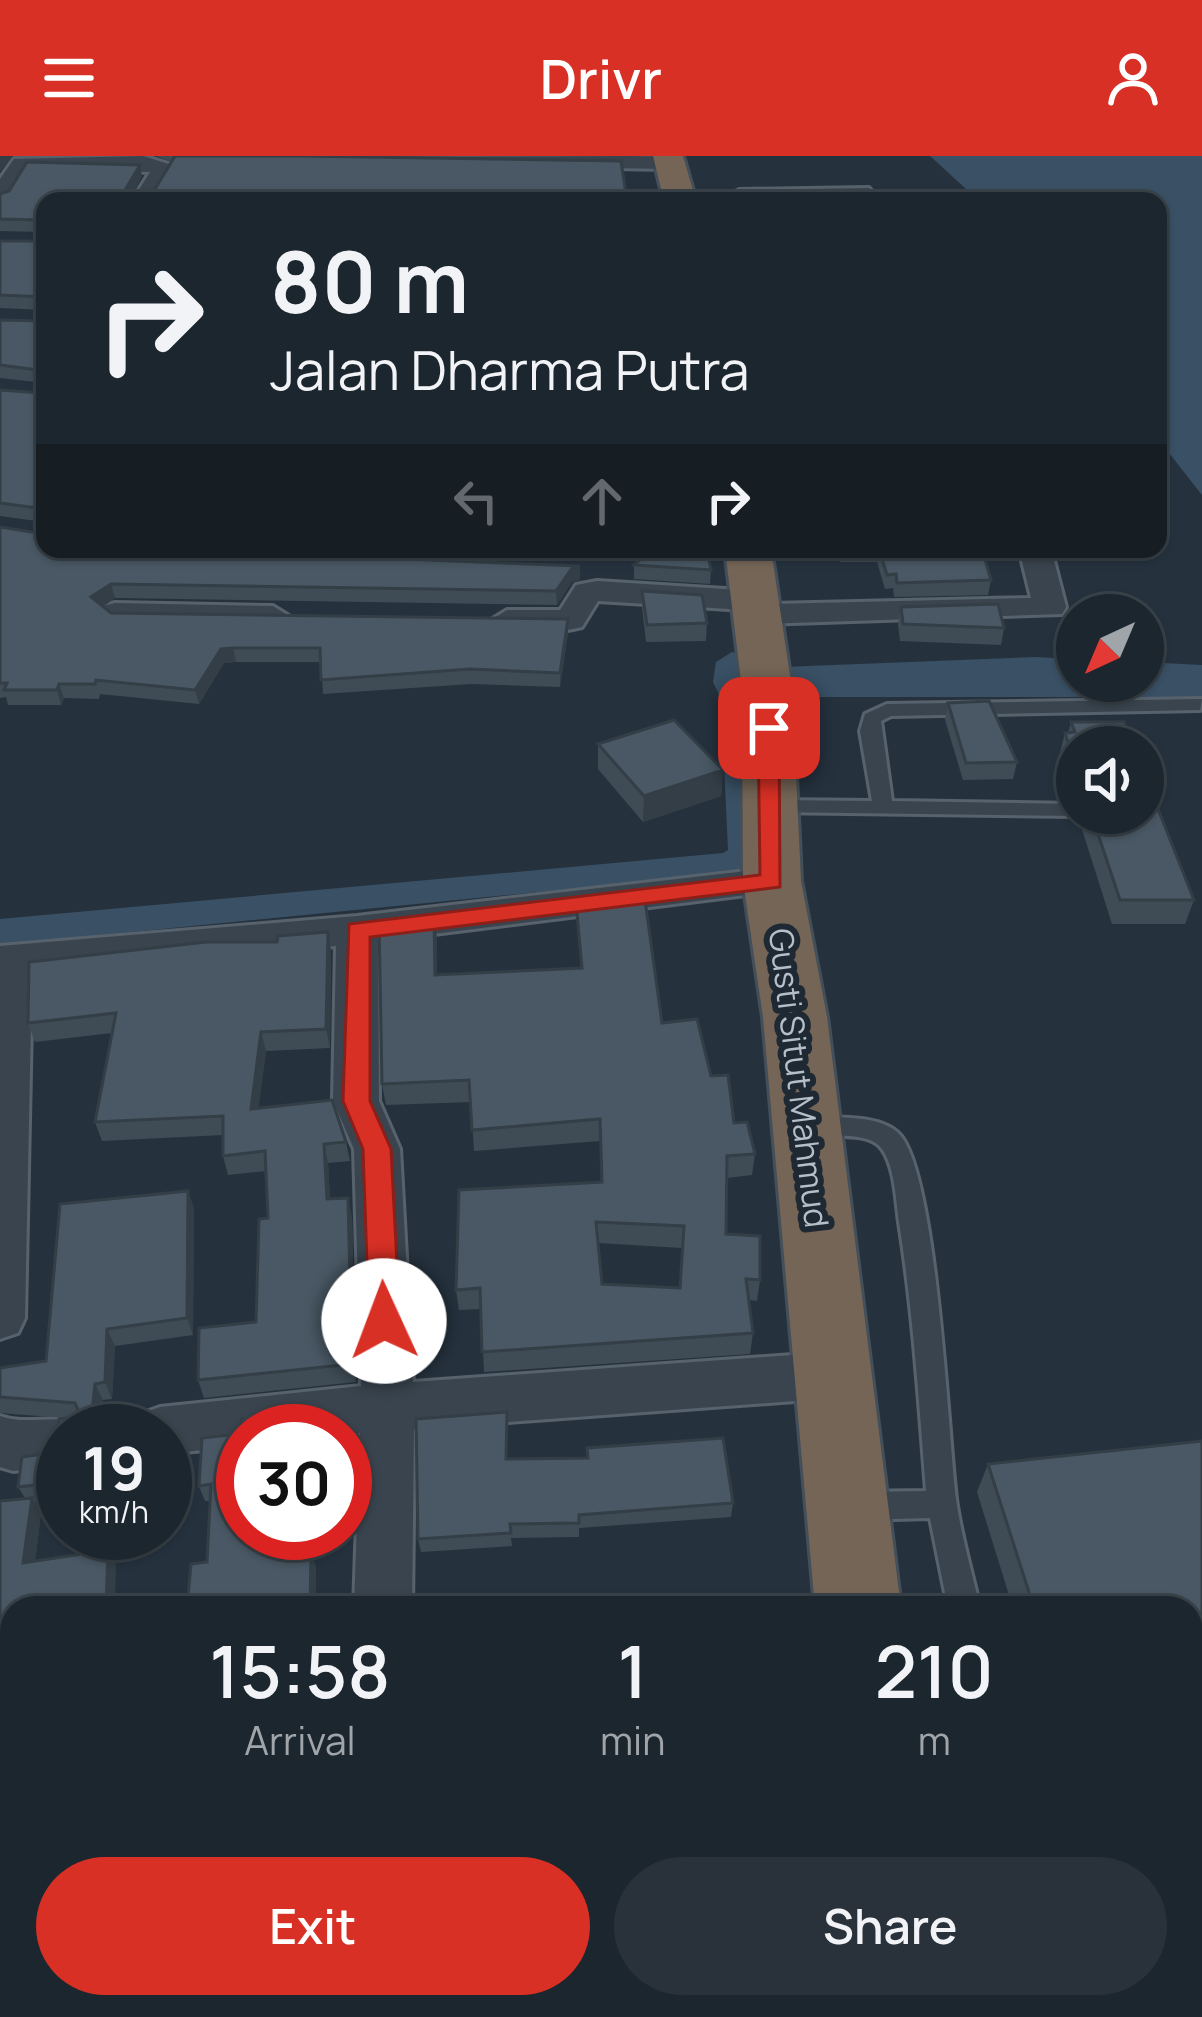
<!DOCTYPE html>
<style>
body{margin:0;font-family:Manrope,sans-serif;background:#29323a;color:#f1f3f6;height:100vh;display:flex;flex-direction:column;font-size:45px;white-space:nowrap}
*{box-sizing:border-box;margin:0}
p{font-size:39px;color:#a0a5aa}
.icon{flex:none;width:66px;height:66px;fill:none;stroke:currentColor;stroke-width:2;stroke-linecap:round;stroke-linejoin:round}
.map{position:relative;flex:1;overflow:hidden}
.details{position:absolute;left:0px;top:1440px;width:1203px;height:423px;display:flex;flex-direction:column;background:#1c262e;border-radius:36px 36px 0 0;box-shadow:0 3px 9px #0004,0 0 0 3px #3a434a}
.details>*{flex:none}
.guide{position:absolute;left:36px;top:36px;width:1131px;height:366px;border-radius:24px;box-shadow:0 3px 9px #0004,0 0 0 3px #3a434a;background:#1c262e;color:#f1f3f6;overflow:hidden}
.needle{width:78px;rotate:224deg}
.fabs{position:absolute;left:1056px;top:438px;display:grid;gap:24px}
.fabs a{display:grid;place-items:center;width:108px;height:108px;border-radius:50%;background:#1c262e;box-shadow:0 3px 9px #0004,0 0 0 3px #3a434a;font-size:60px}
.speed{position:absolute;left:36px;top:1248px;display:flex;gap:24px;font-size:60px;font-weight:700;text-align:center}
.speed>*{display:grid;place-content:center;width:156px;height:156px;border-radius:50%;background:#1c262e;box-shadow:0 3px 9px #0004,0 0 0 3px #3a434a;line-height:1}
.speed small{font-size:30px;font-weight:400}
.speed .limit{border:18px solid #d22;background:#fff;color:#111}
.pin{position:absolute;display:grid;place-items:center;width:102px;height:102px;color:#fff;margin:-51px;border-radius:24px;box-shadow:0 6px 18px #0006}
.me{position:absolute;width:132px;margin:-66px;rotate:358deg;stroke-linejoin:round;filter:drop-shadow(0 0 9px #0008)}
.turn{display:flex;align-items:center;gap:42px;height:252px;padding:0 36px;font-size:54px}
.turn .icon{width:156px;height:156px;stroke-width:2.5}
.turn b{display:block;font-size:84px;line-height:102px}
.lanes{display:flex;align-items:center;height:114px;padding:0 36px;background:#0003;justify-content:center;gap:60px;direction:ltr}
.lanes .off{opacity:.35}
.eta{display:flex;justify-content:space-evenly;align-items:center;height:204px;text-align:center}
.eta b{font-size:72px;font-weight:600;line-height:84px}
.action{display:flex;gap:24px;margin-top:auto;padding:24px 36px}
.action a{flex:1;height:138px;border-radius:72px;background:#d93025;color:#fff;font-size:48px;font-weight:600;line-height:138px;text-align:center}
.action a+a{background:#29323a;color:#f1f3f6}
header{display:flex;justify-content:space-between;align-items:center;height:156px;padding:0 36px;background:#d93025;color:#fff;font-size:54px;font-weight:600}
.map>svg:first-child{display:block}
.water{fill:#395065}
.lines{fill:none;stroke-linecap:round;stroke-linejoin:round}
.canal{fill:#395065;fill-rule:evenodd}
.lane-casing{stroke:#57626c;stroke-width:6}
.street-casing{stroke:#57626c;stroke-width:6}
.highway-casing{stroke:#444f59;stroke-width:6}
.lane{fill:#39444e;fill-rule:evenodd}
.street{fill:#39444e;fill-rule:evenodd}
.highway{fill:#746556;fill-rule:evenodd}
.wall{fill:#3f4c56;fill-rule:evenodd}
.shaded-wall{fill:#333e46}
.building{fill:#495864;stroke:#333e46;stroke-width:3;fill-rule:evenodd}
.route{fill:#d93025;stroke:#8d1f18;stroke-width:3}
.labels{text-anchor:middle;stroke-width:12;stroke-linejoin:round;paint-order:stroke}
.street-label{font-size:33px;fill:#b5bfc9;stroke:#1e2933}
</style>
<header><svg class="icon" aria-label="menu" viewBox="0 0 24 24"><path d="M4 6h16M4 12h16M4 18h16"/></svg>Drivr<svg class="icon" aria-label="person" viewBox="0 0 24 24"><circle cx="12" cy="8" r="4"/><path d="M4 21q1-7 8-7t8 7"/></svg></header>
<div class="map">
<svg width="1202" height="1861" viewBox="0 0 1202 1861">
<rect width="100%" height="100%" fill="#25323e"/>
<path class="water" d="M 930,0 L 1202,0 L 1202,339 L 1158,283 L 1158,45 L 972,45 L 965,32 Z
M 1035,501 L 1077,503 L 1077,525 L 1143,525 L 1143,506 L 1202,509 L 1202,541 L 817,541 L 754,512 Z"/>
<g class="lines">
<path class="canal" d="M 732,496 L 765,505 L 770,512 L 765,519 L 746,520 L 753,543 L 765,700 L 760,708 L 742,716 L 0,789 L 0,763 L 723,697 L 728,694 L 721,543 L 713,526 L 716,506 Z"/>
<g class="lane-casing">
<path id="lane" d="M 869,32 L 873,37 L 721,45 L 739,34 Z
M 1202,543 L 1200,554 L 891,560 L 881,565 L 892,645 L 1077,648 L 1077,657 L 1085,657 L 1077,660 L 772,656 L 762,650 L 772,644 L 872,645 L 860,575 L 865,558 L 887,548 Z
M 811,961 C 836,962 882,958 900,979 C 937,1021 948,1276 956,1343 C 961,1380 972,1416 980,1452 L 948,1452 L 930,1362 L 857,1364 L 846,1360 L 842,1350 L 846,1340 L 857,1336 L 926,1335 C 919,1245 913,1155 899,1066 C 896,1045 895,1011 882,993 C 868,973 824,983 802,977 L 799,970 L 802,963 Z"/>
</g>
<g class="street-casing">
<path id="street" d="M 143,0 L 175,10 L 154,45 L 132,45 L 150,16 L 27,13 L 8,44 L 0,46 L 0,23 L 14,3 Z
M 633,0 L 670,1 L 681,7 L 670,13 L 331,7 L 321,1 Z
M 130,393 C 179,393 475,385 494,407 L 478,416 L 146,402 Z
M 1019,393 L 1051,393 L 1066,451 L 1062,458 L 759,468 L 747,465 L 745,454 L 598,445 L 582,471 C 559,477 507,482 491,464 L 507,454 L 560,454 L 576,429 L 597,425 L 757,435 L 768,438 L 771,448 L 1031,442 Z
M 115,447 L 273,450 L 289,460 L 273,470 L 103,464 L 99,457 L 103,450 Z
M 772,712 L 786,716 L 792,725 L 786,734 L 378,785 L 379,945 L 400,993 L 413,1226 L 835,1196 L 854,1203 L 861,1219 L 854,1235 L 835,1242 L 414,1273 L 412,1452 L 354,1452 L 360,1277 L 243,1275 L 243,1290 L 165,1298 L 165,1275 L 133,1275 L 141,1258 L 160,1251 L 361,1230 L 354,993 L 333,945 L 336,790 L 32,816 L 25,1162 L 18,1177 L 0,1183 L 0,790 L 357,760 Z
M 0,1260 C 28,1270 54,1257 82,1268 L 85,1275 L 63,1275 L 63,1309 L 13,1315 L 0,1311 Z
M 12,1632 L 12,1696 L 0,1699 L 0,1635 Z"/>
</g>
<g class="highway-casing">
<path id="highway" d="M 653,0 L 683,0 L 696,45 L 664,45 Z
M 725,393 L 771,393 L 792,533 L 801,725 L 827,861 L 901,1452 L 815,1452 L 763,861 L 743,725 L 742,533 Z
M 848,1851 L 948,1851 L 950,1861 L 848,1861 Z"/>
</g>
<use href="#lane" class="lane"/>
<use href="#street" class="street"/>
<use href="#highway" class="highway"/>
</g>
<path class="wall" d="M 156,0 L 303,0 L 626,38 L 45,45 L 45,76 L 0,75 L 0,38 L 142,20 L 134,35 L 152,38 L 172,6 Z
M 0,85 L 45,85 L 45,154 L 0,152 Z
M 0,164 L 42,165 L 45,227 L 0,222 Z
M 0,234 L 41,237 L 45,393 L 580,424 L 572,426 L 557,449 L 115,442 L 103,451 L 111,457 L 568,463 L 568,477 L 560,531 L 471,528 L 323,538 L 321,506 L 236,506 L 224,507 L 199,548 L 100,538 L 99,543 L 64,542 L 61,549 L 8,549 L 6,541 L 0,542 L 0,371 L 44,378 L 44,366 L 0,360 Z
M 495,393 L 707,393 L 711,414 L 710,428 L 634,423 L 634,409 L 639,405 L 628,398 Z
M 839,393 L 982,393 L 991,424 L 988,439 L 894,441 L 893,432 L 885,433 L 877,406 L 840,406 Z
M 642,435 L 707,467 L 706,485 L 646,486 L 642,452 Z
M 901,451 L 1004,472 L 1001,489 L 900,485 L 898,468 Z
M 948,547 L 1017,606 L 1013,623 L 963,624 L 945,564 Z
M 1071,566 L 1124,566 L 1077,591 L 1077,647 L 1072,643 L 1059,600 L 1065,577 L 1068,577 Z
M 598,588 L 723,614 L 721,640 L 643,666 L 598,613 Z
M 1081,657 L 1143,657 L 1194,744 L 1185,768 L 1112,768 L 1079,664 Z
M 576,747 L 662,867 L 711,920 L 734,967 L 755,998 L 752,1019 L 727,1022 L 726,1078 L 760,1124 L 757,1145 L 749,1144 L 753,1177 L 750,1198 L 484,1216 L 481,1153 L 459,1154 L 456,1134 L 601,1027 L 600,985 L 474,995 L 471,946 L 386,949 L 382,928 L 434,760 L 437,819 L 581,812 ZM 598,1087 L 682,1092 L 680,1132 L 602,1128 Z
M 328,776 L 331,795 L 330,892 L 266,895 L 258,952 L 346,986 L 350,1005 L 328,1007 L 330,1043 L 352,1061 L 356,1226 L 204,1242 L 198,1224 L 256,1166 L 268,1062 L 266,1015 L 228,1019 L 223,1000 L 223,979 L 102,985 L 95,966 L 112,877 L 35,886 L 28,867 L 277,786 Z
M 188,1035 L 194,1053 L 193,1179 L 115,1190 L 112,1243 L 103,1244 L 100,1275 L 63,1275 L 63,1343 L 35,1346 L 41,1357 L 35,1405 L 95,1396 L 97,1377 L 133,1377 L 130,1405 L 115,1406 L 115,1452 L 12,1452 L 12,1620 L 0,1623 L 0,1345 L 25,1342 L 18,1331 L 22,1301 L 58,1296 L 59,1263 L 65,1262 L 0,1257 L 0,1212 L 46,1205 L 60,1048 Z
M 507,1256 L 507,1303 L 733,1347 L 731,1361 L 579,1372 L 579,1381 L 511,1382 L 512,1390 L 421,1396 L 418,1383 Z
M 243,1275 L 243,1377 L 276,1377 L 275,1400 L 311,1397 L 316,1412 L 315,1452 L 187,1452 L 207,1406 L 210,1345 L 205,1345 L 199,1330 L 238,1278 Z
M 1202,1285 L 1202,1861 L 1138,1861 L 1135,1851 L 1191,1851 L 1191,1452 L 1013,1452 L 977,1336 L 988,1308 Z
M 12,1851 L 99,1851 L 99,1861 L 0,1861 Z
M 539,1851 L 696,1851 L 694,1861 L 540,1861 Z"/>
<path class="shaded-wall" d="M 1,0 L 13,0 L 0,16 L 0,1 Z
M 140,9 L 142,20 L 127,45 L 125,34 Z
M 580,410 L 580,424 L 572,426 L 557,449 L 556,435 L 572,412 Z
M 111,428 L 115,442 L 95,456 L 91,441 Z
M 568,463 L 568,477 L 560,531 L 560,517 Z
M 233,492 L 236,506 L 224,507 L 199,548 L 195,534 L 221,493 Z
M 59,528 L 64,542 L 61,549 L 57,534 Z
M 723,614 L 721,640 L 643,666 L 644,640 Z
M 434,760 L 437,782 L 437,841 L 435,819 Z
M 328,776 L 331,795 L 330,892 L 326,873 Z
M 261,876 L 266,895 L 256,972 L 251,953 Z
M 324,988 L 328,1007 L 331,1062 L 327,1043 Z
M 188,1035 L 194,1053 L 193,1179 L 187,1162 Z
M 348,1042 L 352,1061 L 356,1226 L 352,1208 Z
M 107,1173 L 115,1190 L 112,1243 L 105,1226 Z
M 95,1228 L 103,1244 L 100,1275 L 90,1275 Z
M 32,1342 L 41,1357 L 33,1422 L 23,1407 Z
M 128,1377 L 133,1377 L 130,1405 L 126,1397 Z
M 270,1377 L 276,1377 L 274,1416 L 269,1401 Z
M 108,1394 L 116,1409 L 115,1452 L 106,1452 Z
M 311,1397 L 316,1412 L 315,1452 L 310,1452 Z
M 12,1605 L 12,1620 L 0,1623 L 0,1608 Z
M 89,1851 L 99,1851 L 99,1861 Z"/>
<path class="building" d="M 175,0 L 303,0 L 621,5 L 626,38 L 648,38 L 649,45 L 45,45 L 45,66 L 42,64 L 0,63 L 0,38 L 9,35 L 27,6 L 140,9 L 125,34 L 152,38 Z
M 0,85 L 45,85 L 45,141 L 0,139 Z
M 45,162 L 45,215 L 0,209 L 0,164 L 42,165 Z
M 0,234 L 41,237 L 45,234 L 45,393 L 154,393 L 580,410 L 572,412 L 556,435 L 111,428 L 91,441 L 111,457 L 568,463 L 560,517 L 470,513 L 321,524 L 320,492 L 233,492 L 221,493 L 195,534 L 96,524 L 95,528 L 59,528 L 57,534 L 4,534 L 7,527 L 0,527 L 0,371 L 44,378 L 45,353 L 0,347 Z
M 643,393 L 707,393 L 711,414 L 634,409 L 649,396 Z
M 879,393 L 982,393 L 991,424 L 897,427 L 896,418 L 887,419 Z
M 642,435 L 702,439 L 707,467 L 647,469 Z
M 998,448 L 1004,472 L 903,468 L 901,451 Z
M 989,545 L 1017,606 L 966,607 L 948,547 Z
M 674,564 L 723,614 L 644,640 L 598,588 Z
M 1071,566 L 1124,566 L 1133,591 L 1077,591 L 1077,614 L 1065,577 L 1075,576 Z
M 1143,615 L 1194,744 L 1120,744 L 1091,657 L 1143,657 Z
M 645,744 L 662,867 L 697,863 L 711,920 L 728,919 L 734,967 L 747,966 L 755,998 L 727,1000 L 726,1078 L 760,1080 L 760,1124 L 746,1123 L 753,1177 L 482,1196 L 480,1132 L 456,1134 L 459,1034 L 602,1026 L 600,963 L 472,974 L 469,924 L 382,928 L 379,767 L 434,760 L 435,819 L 582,812 L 576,747 ZM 596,1066 L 684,1070 L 680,1132 L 602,1128 Z
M 328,776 L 326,873 L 261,876 L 251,953 L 332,944 L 346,986 L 324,988 L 327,1043 L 348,1042 L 352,1208 L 198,1224 L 199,1172 L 256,1166 L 259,1063 L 268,1062 L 265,995 L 223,1000 L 223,960 L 95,966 L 116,857 L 28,867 L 29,806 L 206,786 L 277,786 L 278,780 Z
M 188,1035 L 187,1162 L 107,1173 L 105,1226 L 95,1228 L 90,1275 L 63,1275 L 63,1326 L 18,1331 L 22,1301 L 58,1296 L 59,1263 L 81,1260 L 75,1247 L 0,1241 L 0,1212 L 46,1205 L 60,1048 Z
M 507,1256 L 506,1303 L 588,1302 L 587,1292 L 723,1282 L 733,1347 L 579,1359 L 579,1367 L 510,1368 L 511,1377 L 418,1383 L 416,1263 Z
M 242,1263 L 324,1265 L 324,1275 L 243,1275 L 243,1377 L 270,1377 L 269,1401 L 311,1397 L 310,1452 L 187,1452 L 191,1408 L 207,1406 L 211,1328 L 199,1330 L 202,1282 L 238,1278 Z
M 1202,1285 L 1202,1848 L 1191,1849 L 1191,1452 L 1034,1452 L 988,1308 Z
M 32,1342 L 23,1407 L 108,1394 L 106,1452 L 12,1452 L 12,1605 L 0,1608 L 0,1345 Z
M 97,1377 L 128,1377 L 126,1397 L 111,1399 L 108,1394 L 95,1396 Z
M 12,1694 L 12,1851 L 65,1851 L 0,1861 L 0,1696 Z
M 539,1851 L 646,1851 L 540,1859 Z"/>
<path class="route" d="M 769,565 L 779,572 L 780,731 L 370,781 L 370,945 L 391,993 L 400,1165 L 395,1174 L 384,1178 L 373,1174 L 369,1165 L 363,993 L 343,945 L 349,768 L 760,719 L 758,572 Z"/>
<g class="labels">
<g class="street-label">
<text transform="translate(799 922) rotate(83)" y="12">Gusti Situt Mahmud</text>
</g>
</g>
</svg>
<div class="fabs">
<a><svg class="needle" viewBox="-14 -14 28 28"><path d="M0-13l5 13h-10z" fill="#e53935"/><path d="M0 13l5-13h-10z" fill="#a0a5aa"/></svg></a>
<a><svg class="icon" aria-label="sound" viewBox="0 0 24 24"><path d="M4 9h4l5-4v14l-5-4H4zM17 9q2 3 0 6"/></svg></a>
</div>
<div class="speed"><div>19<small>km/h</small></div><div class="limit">30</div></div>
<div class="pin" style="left:769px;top:572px;background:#d93025"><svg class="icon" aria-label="arrive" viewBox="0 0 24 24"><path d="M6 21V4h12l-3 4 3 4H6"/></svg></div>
<svg class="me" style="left:384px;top:1165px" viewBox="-20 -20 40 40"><circle r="19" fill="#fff"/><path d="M0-13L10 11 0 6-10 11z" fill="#d93025"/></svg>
<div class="guide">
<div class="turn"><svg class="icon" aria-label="right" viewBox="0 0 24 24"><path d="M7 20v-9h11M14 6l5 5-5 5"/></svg><div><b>80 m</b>Jalan Dharma Putra</div></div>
<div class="lanes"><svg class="icon off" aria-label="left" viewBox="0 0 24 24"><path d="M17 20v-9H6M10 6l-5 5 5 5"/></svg><svg class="icon off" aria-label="ahead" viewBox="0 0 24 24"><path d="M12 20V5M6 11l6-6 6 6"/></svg><svg class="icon" aria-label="right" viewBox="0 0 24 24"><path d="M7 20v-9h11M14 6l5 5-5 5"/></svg></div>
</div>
<section class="details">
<div class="eta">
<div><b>15:58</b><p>Arrival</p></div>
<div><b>1</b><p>min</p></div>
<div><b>210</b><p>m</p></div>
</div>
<div class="action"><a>Exit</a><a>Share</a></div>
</section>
</div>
